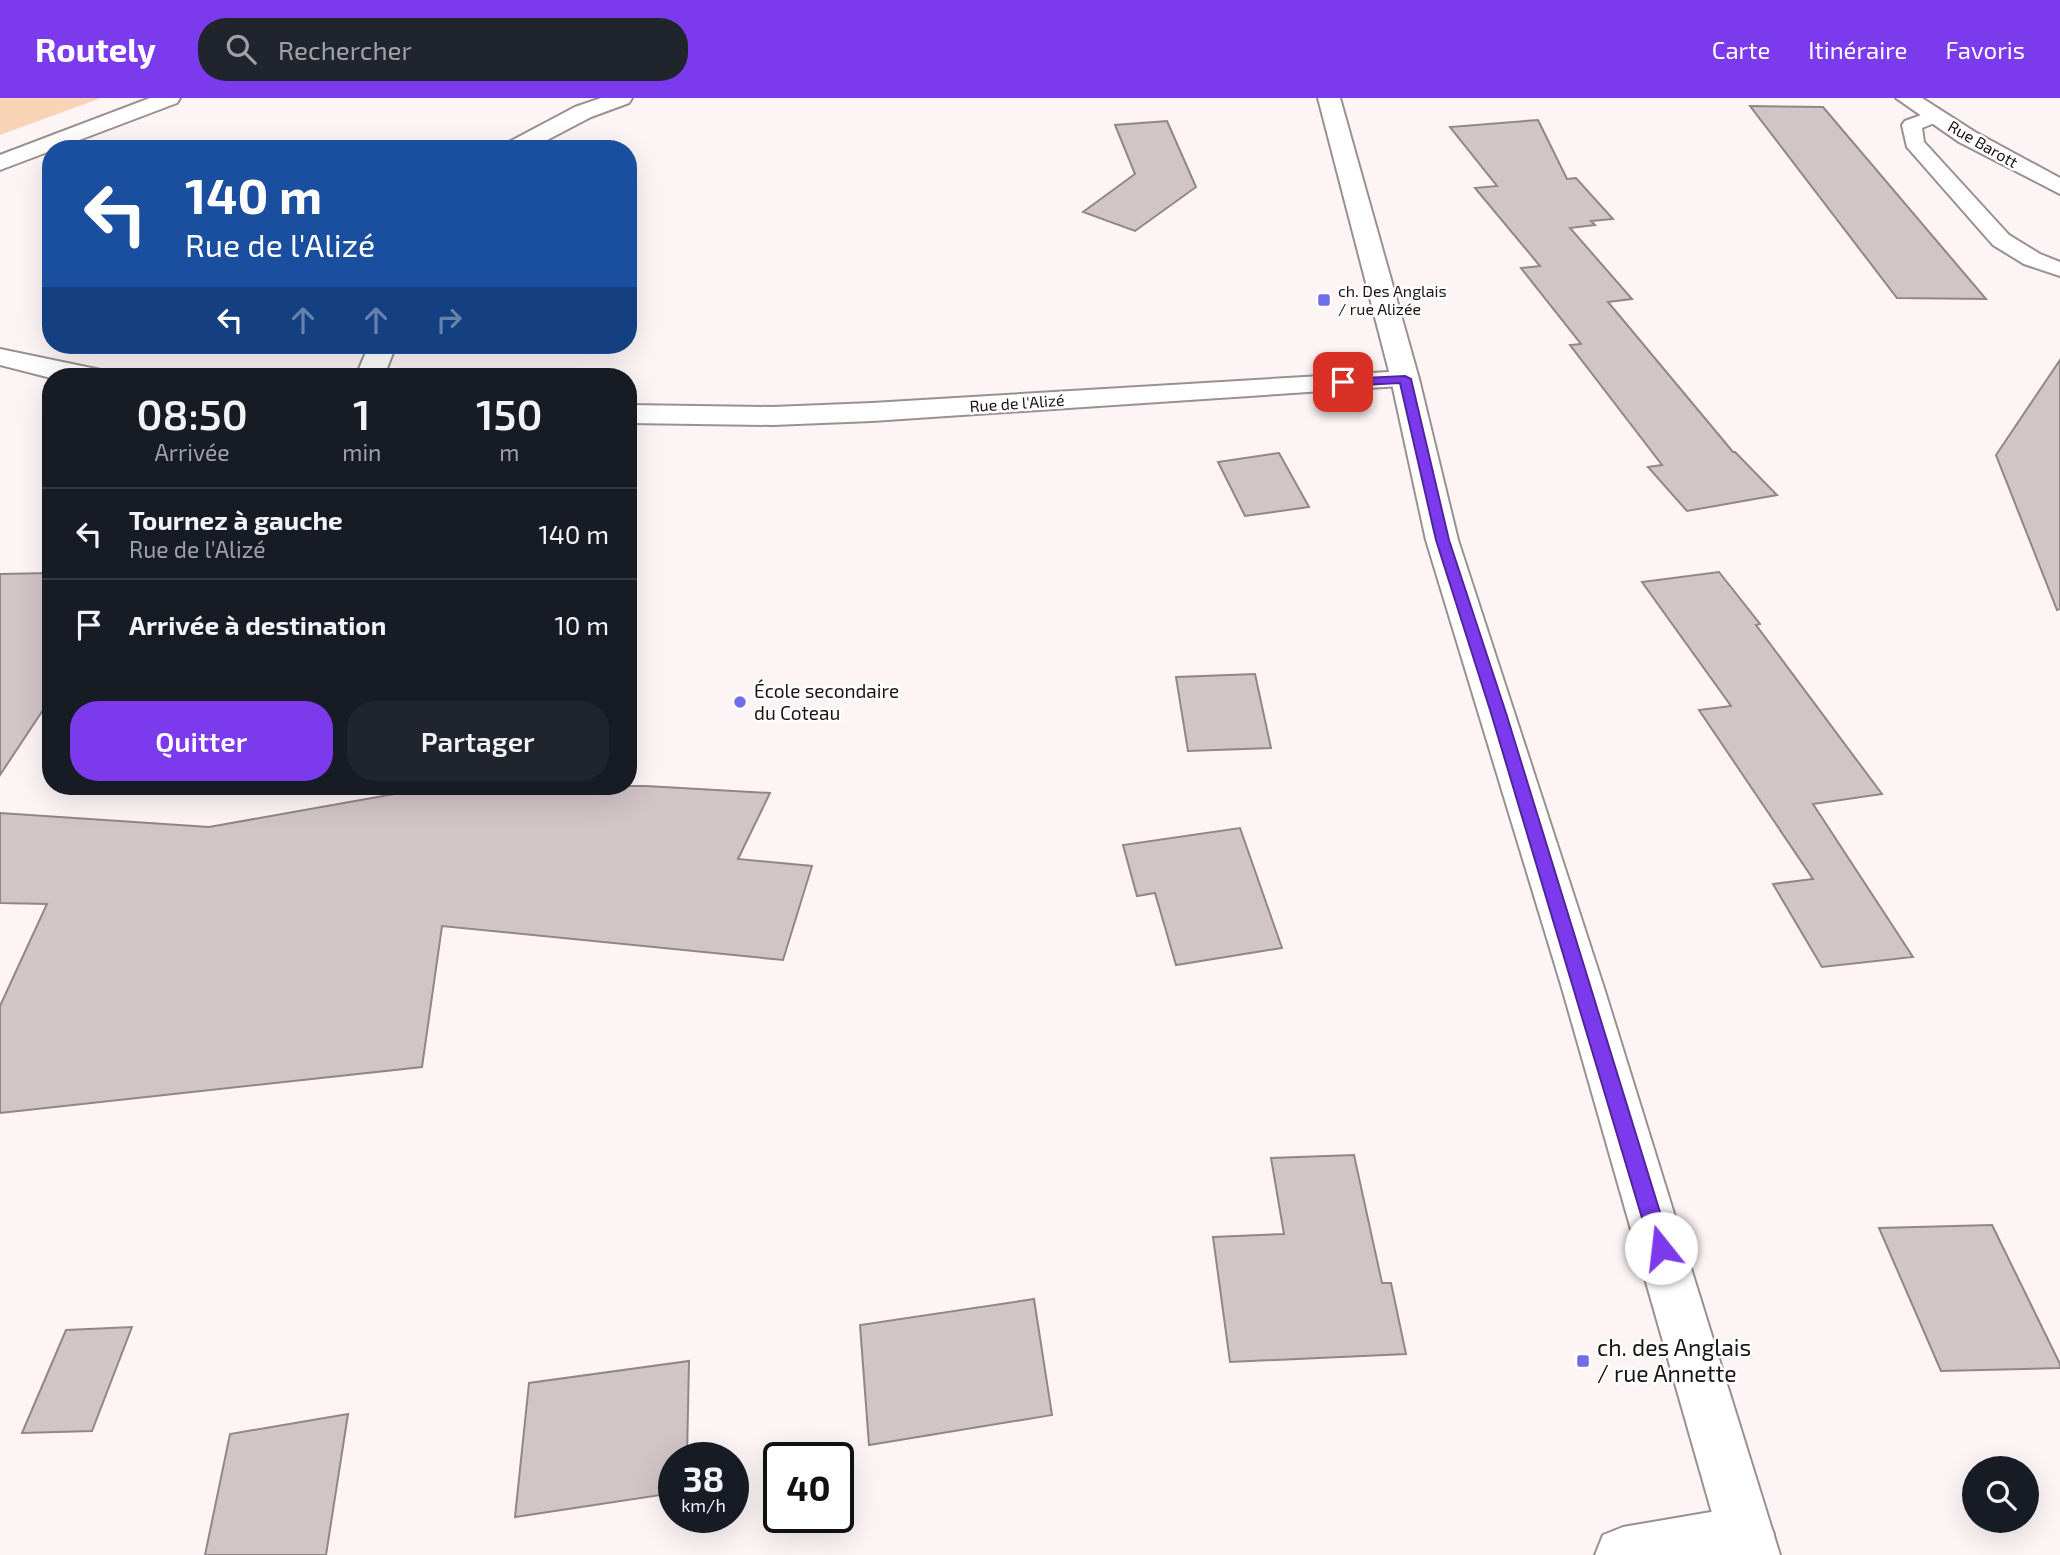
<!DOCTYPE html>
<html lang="fr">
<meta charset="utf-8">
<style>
body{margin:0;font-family:"Exo 2",sans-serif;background:#20242c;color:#f1f3f6;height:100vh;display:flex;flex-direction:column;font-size:26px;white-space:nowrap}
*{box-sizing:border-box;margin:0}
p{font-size:23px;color:#9ea1a6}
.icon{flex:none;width:38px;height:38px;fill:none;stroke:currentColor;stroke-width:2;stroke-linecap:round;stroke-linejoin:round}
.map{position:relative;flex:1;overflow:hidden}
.sheet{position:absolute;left:42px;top:270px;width:595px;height:427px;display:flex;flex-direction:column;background:#171b24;border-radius:28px;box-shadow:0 7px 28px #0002}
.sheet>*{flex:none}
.hud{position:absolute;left:42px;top:42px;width:595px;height:214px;border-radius:28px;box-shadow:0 7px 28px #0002;background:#1a4fa0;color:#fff;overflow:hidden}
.controls{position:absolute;left:1962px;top:1358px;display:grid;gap:14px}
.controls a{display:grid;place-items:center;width:77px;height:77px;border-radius:50%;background:#171b24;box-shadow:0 7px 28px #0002;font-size:35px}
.speed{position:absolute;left:658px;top:1344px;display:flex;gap:14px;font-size:35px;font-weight:700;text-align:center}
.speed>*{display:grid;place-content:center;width:91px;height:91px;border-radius:50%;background:#171b24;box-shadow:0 7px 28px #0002;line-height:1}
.speed small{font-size:18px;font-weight:400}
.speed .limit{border:4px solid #111;border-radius:10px;background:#fff;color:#111}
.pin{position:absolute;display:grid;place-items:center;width:60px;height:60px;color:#fff;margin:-30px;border-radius:14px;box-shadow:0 4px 10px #0006}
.me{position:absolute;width:77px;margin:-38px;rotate:344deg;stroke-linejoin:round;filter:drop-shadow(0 0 5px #0008)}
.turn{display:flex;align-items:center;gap:24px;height:147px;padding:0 28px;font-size:32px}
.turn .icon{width:91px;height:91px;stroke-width:2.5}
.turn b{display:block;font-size:49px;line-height:60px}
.lanes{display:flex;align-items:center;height:66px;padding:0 28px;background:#0003;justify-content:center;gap:35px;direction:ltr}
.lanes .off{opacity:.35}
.eta{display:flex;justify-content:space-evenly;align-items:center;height:119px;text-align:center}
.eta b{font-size:42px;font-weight:600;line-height:49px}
.cta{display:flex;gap:14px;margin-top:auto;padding:14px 28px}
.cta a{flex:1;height:80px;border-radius:28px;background:#7c3aed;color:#fff;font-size:28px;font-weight:600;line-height:80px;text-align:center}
.cta a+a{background:#20242c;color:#f1f3f6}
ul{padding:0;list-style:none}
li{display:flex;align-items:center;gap:21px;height:91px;padding:0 28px;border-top:2px solid #363941}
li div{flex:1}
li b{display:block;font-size:26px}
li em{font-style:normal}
header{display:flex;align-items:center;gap:42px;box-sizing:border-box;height:98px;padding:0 35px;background:#7c3aed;color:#fff}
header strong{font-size:33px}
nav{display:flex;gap:38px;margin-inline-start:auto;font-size:24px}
.search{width:490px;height:63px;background:#20242c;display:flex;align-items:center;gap:18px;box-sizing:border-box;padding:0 24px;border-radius:28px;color:#9ea1a6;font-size:26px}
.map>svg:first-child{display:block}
.green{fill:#f7d4b5}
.building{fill:#d1c5c8;stroke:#918688;stroke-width:2}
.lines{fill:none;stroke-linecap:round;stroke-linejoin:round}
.service-casing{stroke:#9c908f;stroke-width:4}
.minor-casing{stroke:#9c908f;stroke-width:4}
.tertiary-casing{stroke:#9c908f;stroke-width:4}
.service{fill:#fff;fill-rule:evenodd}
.minor{fill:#fff;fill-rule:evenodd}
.tertiary{fill:#fff;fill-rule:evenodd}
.route{fill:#7c3aed;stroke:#51269a;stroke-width:2}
.poi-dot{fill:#6f6de7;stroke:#fff;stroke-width:2.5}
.labels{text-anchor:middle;stroke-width:5;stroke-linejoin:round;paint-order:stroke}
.far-street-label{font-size:16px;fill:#1a1615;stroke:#fff}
.far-poi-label{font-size:16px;fill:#1a1615;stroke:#fff;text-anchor:start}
.poi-label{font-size:19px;fill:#1a1615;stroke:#fff;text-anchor:start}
.near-poi-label{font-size:23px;fill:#1a1615;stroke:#fff;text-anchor:start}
</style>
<header>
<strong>Routely</strong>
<div class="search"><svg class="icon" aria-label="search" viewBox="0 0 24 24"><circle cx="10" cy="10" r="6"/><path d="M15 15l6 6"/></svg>Rechercher</div>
<nav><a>Carte</a><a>Itinéraire</a><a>Favoris</a></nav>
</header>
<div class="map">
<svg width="2060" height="1457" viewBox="0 0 2060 1457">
<rect width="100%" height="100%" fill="#fdf5f5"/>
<path class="green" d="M 0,0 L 101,0 L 0,37 Z"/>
<path class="building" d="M 1750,8 L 1823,9 L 1986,201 L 1897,200 Z
M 1538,22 L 1567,81 L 1576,80 L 1613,121 L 1591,123 L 1595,127 L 1570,130 L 1632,201 L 1608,204 L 1733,354 L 1735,354 L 1777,397 L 1687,413 L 1648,369 L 1662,367 L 1570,247 L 1581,246 L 1521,170 L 1540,168 L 1475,90 L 1497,88 L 1450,29 Z
M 1167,23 L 1196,89 L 1135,133 L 1083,114 L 1135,76 L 1115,27 Z
M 2060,262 L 2060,511 L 2057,512 L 1996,357 Z
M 1279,355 L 1309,409 L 1245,418 L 1218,364 Z
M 1719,474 L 1760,526 L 1756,527 L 1882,696 L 1813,706 L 1913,859 L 1822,869 L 1773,786 L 1813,781 L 1699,612 L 1731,608 L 1642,484 Z
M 51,475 L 51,600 L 0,677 L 0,476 Z
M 1255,576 L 1271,650 L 1188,653 L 1176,579 Z
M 439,688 L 646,688 L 770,695 L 738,761 L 812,768 L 783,862 L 442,828 L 422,969 L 0,1015 L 0,908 L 47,806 L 0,805 L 0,715 L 209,729 Z
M 1240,730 L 1282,850 L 1176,867 L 1155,795 L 1137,798 L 1123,747 Z
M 1354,1057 L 1382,1185 L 1391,1185 L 1406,1256 L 1230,1264 L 1213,1139 L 1284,1136 L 1271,1060 Z
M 1992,1127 L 2060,1266 L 2060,1270 L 1941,1273 L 1879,1130 Z
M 1034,1201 L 1052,1317 L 869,1347 L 860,1227 Z
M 132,1229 L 92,1333 L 22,1335 L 66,1232 Z
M 689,1263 L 687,1360 L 674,1360 L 674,1395 L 515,1419 L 529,1285 Z
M 348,1316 L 326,1457 L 205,1457 L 230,1336 Z"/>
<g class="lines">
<g class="service-casing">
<path id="service" d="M 1935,12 L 1944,18 L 1942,22 L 1922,30 L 1924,44 L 2009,137 L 2040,156 L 2060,164 L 2060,178 L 2024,166 L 1993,147 L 1907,49 L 1902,27 L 1905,23 Z"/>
</g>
<g class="minor-casing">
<path id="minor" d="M 601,0 L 632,0 L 629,5 L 591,19 L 530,51 L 502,51 L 505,46 L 575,9 Z
M 1896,0 L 1922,0 L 1975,34 L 2060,80 L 2060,96 L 1959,44 Z
M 369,247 L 396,247 L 384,278 L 356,278 Z
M 0,251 L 101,272 L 105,278 L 51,280 L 0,267 Z
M 1405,273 L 1415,275 L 1419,281 L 1415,287 L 872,323 L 773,327 L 628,325 L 628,307 L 773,309 L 872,305 Z
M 1746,1408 L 1765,1417 L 1774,1436 L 1765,1455 L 1762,1457 L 1595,1457 L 1603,1437 L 1623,1429 Z"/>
</g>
<g class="tertiary-casing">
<path id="tertiary" d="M 150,0 L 180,0 L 177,5 L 0,72 L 0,57 Z
M 1318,0 L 1340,0 L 1419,281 L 1458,442 L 1604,890 L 1780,1457 L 1724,1457 L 1562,890 L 1426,442 L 1391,281 Z"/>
</g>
<use href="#service" class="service"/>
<use href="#minor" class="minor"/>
<use href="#tertiary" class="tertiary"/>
</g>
<path class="route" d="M 1405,278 L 1411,281 L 1449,442 L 1506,615 L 1671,1150 L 1668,1157 L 1661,1160 L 1654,1157 L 1651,1150 L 1491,615 L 1436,442 L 1400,285 L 1343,288 L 1338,284 L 1343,281 Z"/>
<g class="poi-dot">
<rect x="1317" y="195" width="14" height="14" rx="3.5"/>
<circle cx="740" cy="604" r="7"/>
<rect x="1576" y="1256" width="14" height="14" rx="3.5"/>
</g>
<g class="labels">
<g class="far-street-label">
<text transform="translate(1983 46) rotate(30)" y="6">Rue Barott</text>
<text transform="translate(1017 305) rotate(-4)" y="6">Rue de l'Alizé</text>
</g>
<g class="far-poi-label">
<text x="1338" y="199">ch. Des Anglais<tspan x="1338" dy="18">/ rue Alizée</tspan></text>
</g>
<g class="poi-label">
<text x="754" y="600">École secondaire<tspan x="754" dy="22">du Coteau</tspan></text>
</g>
<g class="near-poi-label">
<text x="1597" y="1258">ch. des Anglais<tspan x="1597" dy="26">/ rue Annette</tspan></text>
</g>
</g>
</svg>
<div class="controls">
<a><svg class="icon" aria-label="search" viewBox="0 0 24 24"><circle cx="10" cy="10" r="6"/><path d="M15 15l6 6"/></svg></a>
</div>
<div class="speed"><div>38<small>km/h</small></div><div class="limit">40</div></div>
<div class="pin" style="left:1343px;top:284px;background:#d93025"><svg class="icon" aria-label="arrive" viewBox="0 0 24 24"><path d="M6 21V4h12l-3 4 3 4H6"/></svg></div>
<svg class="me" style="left:1661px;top:1150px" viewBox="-20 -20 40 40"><circle r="19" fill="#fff"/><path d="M0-13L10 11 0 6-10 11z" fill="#7c3aed"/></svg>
<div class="hud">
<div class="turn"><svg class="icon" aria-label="left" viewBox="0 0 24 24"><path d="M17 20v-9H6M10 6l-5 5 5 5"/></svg><div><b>140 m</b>Rue de l'Alizé</div></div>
<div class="lanes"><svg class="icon" aria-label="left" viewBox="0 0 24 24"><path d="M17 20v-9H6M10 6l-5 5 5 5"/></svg><svg class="icon off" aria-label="ahead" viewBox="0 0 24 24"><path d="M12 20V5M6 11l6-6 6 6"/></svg><svg class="icon off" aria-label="ahead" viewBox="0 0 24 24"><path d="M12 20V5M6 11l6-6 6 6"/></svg><svg class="icon off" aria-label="right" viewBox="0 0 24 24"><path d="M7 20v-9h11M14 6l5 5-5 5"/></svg></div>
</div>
<section class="sheet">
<div class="eta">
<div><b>08:50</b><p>Arrivée</p></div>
<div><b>1</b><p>min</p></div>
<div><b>150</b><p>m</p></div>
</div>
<ul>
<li><svg class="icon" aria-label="left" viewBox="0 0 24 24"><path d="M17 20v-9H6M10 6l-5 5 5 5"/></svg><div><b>Tournez à gauche</b><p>Rue de l'Alizé</p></div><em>140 m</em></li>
<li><svg class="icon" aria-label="arrive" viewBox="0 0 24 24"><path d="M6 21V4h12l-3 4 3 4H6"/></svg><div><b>Arrivée à destination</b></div><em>10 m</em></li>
</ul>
<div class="cta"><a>Quitter</a><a>Partager</a></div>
</section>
</div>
